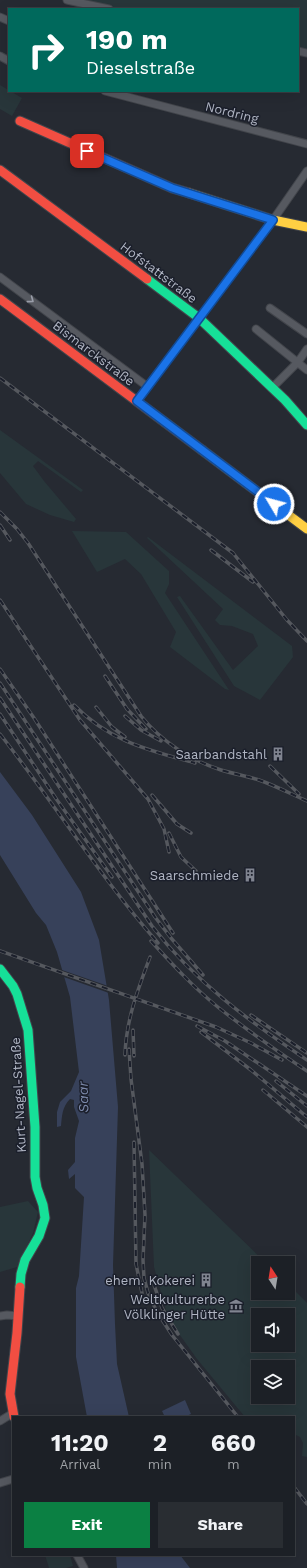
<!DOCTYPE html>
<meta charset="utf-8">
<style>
body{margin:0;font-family:"Work Sans",sans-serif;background:#292d32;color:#f1f3f6;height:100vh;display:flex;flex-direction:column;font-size:15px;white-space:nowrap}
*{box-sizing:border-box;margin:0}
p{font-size:13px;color:#a0a3a7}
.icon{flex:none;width:22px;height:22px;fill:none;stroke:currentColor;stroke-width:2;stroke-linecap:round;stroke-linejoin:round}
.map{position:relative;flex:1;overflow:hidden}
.drawer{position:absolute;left:12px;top:1416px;width:283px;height:140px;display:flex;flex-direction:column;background:#1c2026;border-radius:0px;box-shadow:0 4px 16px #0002,0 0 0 1px #3a3e43}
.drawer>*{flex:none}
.guide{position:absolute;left:8px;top:8px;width:291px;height:84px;border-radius:0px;box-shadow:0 4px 16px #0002,0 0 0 1px #3a3e43;background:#00695c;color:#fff;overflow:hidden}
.needle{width:26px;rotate:348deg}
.fabs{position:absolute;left:251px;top:1256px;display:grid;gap:8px}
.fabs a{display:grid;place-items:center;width:44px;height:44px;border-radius:0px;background:#1c2026;box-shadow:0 4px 16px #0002,0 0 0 1px #3a3e43;font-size:20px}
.pin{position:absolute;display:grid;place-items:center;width:34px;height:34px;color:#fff;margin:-17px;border-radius:8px;box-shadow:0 2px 6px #0006}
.me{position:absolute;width:44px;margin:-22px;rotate:307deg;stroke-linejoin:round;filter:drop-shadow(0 0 3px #0008)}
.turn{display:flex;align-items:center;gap:14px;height:84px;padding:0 12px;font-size:18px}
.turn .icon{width:52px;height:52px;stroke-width:2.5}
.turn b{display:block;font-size:28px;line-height:34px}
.eta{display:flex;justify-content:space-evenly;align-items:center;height:68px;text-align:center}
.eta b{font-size:24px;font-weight:700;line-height:28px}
.cta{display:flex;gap:8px;margin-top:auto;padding:8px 12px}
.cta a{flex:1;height:46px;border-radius:0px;background:#0b8043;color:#fff;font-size:16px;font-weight:700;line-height:46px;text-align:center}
.cta a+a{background:#292d32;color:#f1f3f6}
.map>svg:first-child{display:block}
.green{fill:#28363a;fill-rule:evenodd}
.water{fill:#37415a}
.pier{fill:#262a32}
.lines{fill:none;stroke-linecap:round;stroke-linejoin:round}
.street-casing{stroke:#42454b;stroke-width:9}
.fast-casing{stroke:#42454b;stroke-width:11}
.slow-casing{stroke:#42454b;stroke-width:11}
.jam-casing{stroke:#42454b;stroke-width:11}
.street{stroke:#565960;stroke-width:7}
.fast{stroke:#16e098;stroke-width:9}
.slow{stroke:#ffcf43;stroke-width:9}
.jam{stroke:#f24e42;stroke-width:9}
.rail-casing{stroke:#55585e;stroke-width:3.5}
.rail{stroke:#1b1f2b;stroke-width:2;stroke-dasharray:6;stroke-linecap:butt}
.oneway{stroke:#9a9eaa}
.route-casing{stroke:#114b97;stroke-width:10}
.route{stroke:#1a73e8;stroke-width:7}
.labels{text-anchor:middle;stroke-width:3;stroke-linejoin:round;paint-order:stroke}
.street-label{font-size:13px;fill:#b0b5c3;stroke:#1b1f2b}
.poi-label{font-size:13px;fill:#b0b5c3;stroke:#1b1f2b;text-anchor:end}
.water-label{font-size:14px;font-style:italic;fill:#7b88a9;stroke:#1b1f2b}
</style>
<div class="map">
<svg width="307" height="1568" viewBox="0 0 307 1568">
<rect width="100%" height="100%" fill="#262a32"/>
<path class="green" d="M 81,0 L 307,0 L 307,50 L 298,48 L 298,9 L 122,9 Z
M 0,85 L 22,98 L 12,116 L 0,109 Z
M 0,430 L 83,490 L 81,492 L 38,461 L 33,466 L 44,481 L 76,519 L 74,522 L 50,515 L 26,504 L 0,473 Z
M 72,531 L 126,532 L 169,571 L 169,584 L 165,593 L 229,690 L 225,689 L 170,647 L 176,632 L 141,574 L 125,559 L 97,572 Z
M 148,537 L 292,646 L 293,657 L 260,700 L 234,686 L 177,597 L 180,596 L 233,670 L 258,646 L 253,634 L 232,626 L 220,625 L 215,620 L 223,609 L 147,538 Z
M 149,1150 L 266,1263 L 258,1263 L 258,1293 L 288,1293 L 288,1284 L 307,1303 L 307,1457 L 302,1456 L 303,1443 L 300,1437 L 294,1434 L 294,1417 L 245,1417 L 197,1359 L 177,1331 L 166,1310 L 154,1267 ZM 258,1315 L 288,1315 L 288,1345 L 258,1345 ZM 258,1367 L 288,1367 L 288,1397 L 258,1397 Z
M 28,1201 L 38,1212 L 33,1233 L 17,1267 L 0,1272 L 0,1207 Z
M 45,1555 L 70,1555 L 73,1566 L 66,1568 L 49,1568 Z"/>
<path class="water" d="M 0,772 L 32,815 L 81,892 L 99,940 L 109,1000 L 118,1107 L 113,1265 L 115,1324 L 117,1364 L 129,1417 L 87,1417 L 76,1357 L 76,1288 L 79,1276 L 84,1197 L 75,1188 L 75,1174 L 69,1179 L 68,1170 L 75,1162 L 75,1138 L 79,1121 L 74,1107 L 74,1100 L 70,1099 C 62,1107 62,1116 61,1126 L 57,1127 L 57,1112 L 60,1102 L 71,1091 L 79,1072 L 70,997 L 57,952 L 46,925 L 36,913 L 0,855 Z
M 185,1400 L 191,1414 L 184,1417 L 165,1417 L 162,1411 Z
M 116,1555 L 180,1555 L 190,1568 L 117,1568 Z"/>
<path class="pier" d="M 59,969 L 108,986 L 109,993 L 61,976 Z"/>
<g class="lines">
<g class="street-casing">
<path id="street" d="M 67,0 L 109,9
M 0,17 L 9,21
M 298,51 L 307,53
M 0,56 L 9,61
M 105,91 L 307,144
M 0,277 L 148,387
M 270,308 L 307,334
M 256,329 L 307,370
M 272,388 L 298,362 L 307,349
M 137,401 L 273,220 L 307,171
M 0,1316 L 7,1315 L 18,1316
M 0,1421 L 13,1413
M 0,1483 L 13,1479
M 77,1555 L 84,1568"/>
</g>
<g class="fast-casing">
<path id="fast" d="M 147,279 L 199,318 L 285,400 L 307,425
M 0,969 L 13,986 L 17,994 L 28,1030 L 35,1127 L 35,1177 L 37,1188 L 43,1205 L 45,1218 L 39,1236 L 25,1260 L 21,1274 L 20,1287"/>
</g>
<g class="slow-casing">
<path id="slow" d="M 189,193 L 273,220 L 307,227
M 202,450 L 307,529"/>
</g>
<g class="jam-casing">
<path id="jam" d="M 20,121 L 172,188 L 189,193
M 0,170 L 147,279
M 0,299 L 202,450
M 14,1417 L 10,1394 L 17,1333 L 20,1287"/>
</g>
<use href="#street" class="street"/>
<use href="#fast" class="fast"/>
<use href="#slow" class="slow"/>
<use href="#jam" class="jam"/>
<g class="rail-casing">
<path id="rail" d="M 0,378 L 233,553 L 287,620 L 307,641
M 0,512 L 17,529 L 28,543 L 141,716 C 161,741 190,760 221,770 C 234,774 247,776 259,780 C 276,786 291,794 307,801
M 0,525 L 10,540
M 211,550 L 253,582
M 0,600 L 80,720 L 148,799 L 164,829 L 169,852
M 0,669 L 34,718 L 173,933
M 105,676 L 127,709 L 146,729
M 0,683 L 155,917 L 171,938 L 203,975
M 0,698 L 152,926 C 194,981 250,1022 307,1060
M 74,705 C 109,741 148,750 195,763
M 96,707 L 112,727 L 125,737
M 0,714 L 57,800 L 112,877
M 125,716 L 141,730 L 161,741
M 0,734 C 54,803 100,877 158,943
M 270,766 L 299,794
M 152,795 L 177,824 L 191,833
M 169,833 L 181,857 L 196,871
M 151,941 C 172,964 194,988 219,1008 C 247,1030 277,1051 307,1071
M 0,951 L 216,1027 L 251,1043 L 282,1060
M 251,1015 L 307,1053
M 197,1026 L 225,1041 L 307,1096
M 133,1030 L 134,1056
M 201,1032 L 251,1070 L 307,1117
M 129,1049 L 131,1079 L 142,1164 L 145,1215 L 143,1260 L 144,1278 L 148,1293 L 157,1312 L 172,1335 L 238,1417
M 125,1055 C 126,1020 138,989 150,957
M 276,1081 L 307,1106
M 263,1090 L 307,1127
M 134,1142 L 136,1264 L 142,1293
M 153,1282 L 162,1308 L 178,1334
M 294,1487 L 307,1504"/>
</g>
<use href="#rail" class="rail"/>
</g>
<defs><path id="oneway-chevron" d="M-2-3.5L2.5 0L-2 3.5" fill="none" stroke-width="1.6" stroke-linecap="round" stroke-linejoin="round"/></defs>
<use class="oneway" href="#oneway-chevron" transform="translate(31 300) rotate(37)"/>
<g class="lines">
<g class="route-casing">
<path id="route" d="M 87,151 L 172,188 L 273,220 L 137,401 L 274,504"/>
</g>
<use href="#route" class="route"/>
</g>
<defs>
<g id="building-bare" transform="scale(1.08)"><path d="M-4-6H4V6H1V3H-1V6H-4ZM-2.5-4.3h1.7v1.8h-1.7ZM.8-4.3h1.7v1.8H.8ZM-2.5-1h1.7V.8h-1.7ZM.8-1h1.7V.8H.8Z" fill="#808490" stroke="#1b1f2b" stroke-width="2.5" paint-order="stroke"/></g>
<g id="museum-bare" transform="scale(1.08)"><path d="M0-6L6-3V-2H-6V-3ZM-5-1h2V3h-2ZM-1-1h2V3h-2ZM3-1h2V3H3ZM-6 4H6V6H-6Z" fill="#808490" stroke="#1b1f2b" stroke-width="2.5" paint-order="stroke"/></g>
</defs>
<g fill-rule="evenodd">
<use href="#building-bare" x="278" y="754"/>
<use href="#building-bare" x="250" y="875"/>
<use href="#building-bare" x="206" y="1280"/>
<use href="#museum-bare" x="236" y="1306"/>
</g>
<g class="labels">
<g class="street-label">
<text transform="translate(232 112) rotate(14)" y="5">Nordring</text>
<text transform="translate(159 272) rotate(37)" y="5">Hofstattstraße</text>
<text transform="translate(94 353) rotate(37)" y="5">Bismarckstraße</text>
<text transform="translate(18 1095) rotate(-93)" y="5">Kurt-Nagel-Straße</text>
</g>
<g class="poi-label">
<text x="267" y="759">Saarbandstahl</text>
<text x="239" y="880">Saarschmiede</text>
<text x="195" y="1285">ehem. Kokerei</text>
<text x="225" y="1304">Weltkulturerbe<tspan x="225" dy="15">Völklinger Hütte</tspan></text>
</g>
<g class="water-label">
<text transform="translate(83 1097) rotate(-92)" y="5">Saar</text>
</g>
</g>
</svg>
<div class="fabs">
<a><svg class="needle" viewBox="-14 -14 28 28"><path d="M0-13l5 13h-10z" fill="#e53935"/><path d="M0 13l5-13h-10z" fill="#a0a3a7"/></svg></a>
<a><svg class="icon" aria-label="sound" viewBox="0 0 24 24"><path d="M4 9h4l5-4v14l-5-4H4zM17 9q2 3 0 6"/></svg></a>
<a><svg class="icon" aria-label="layers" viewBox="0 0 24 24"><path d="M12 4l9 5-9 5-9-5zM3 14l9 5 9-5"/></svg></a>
</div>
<div class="pin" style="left:87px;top:151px;background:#d93025"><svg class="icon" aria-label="arrive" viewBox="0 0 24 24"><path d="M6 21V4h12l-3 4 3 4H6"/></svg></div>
<svg class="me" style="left:274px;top:504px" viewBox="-20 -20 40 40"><circle r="17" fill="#1a73e8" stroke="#fff" stroke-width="3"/><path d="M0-11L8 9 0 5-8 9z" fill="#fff"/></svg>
<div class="guide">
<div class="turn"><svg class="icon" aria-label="right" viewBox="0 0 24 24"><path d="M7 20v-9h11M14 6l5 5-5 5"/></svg><div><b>190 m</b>Dieselstraße</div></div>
</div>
<section class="drawer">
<div class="eta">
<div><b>11:20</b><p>Arrival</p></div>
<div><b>2</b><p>min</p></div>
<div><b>660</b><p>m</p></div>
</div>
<div class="cta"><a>Exit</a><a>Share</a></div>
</section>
</div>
